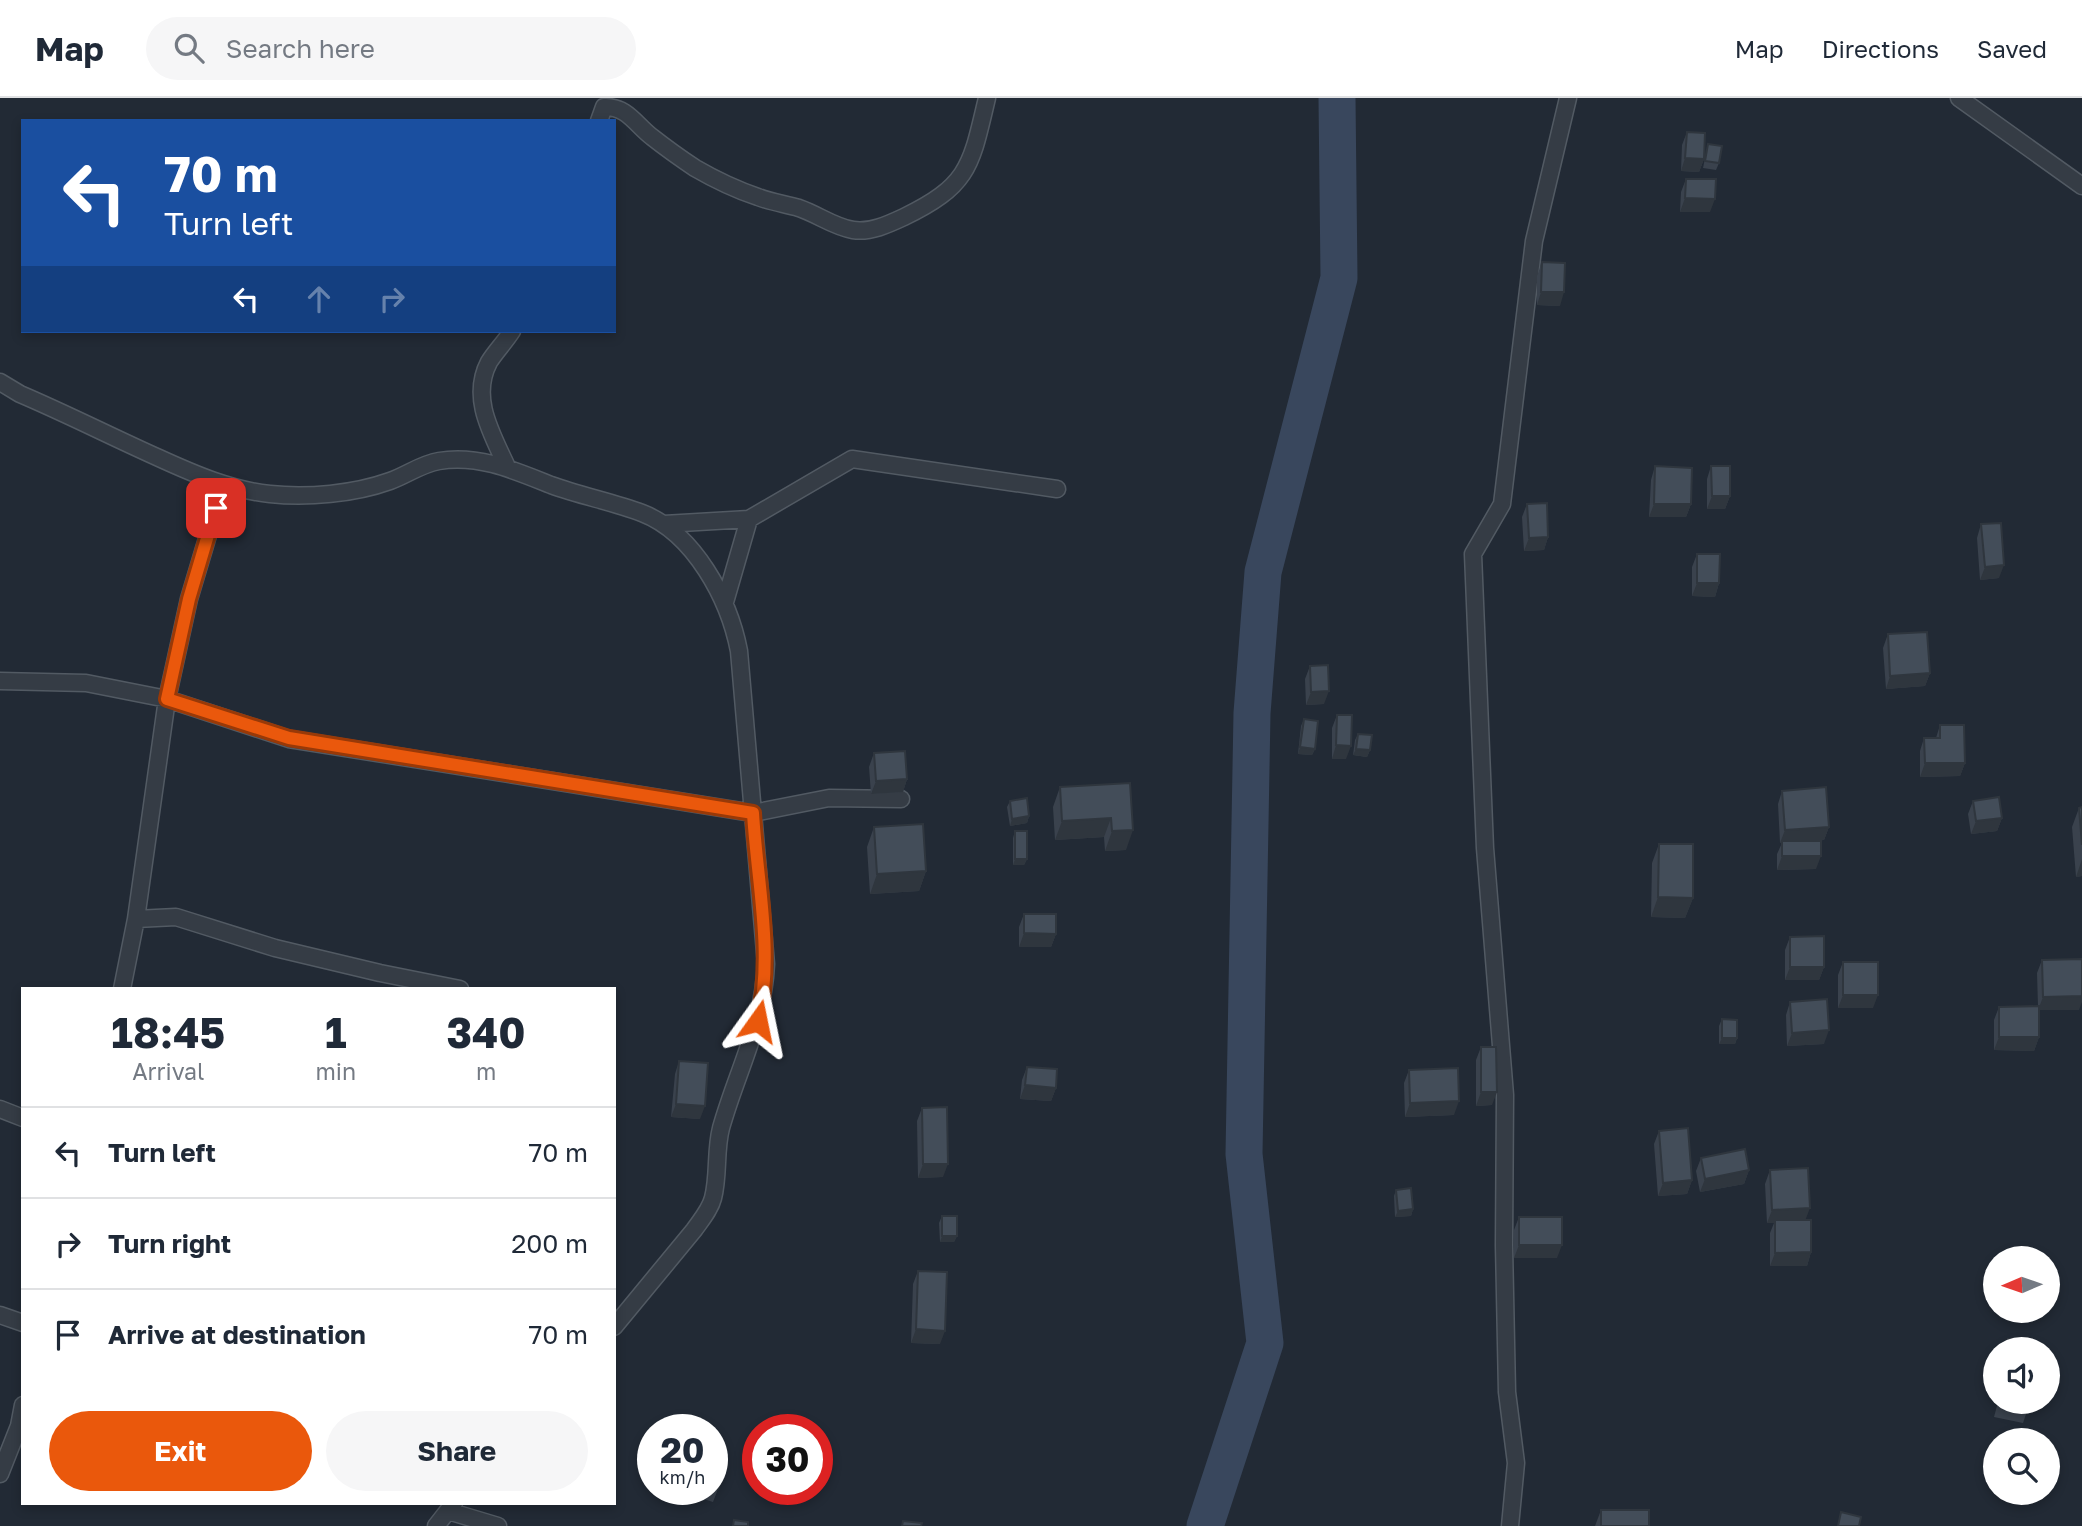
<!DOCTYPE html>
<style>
body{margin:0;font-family:"Golos Text",sans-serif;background:#f6f6f7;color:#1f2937;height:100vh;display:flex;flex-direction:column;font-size:26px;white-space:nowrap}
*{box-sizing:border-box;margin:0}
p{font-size:23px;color:#747a83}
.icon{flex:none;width:38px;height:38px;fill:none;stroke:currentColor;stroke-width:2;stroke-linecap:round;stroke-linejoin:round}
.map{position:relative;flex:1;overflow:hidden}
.details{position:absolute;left:21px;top:889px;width:595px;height:518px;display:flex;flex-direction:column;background:#fff;border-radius:0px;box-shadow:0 4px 10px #0003}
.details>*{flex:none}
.hud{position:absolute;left:21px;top:21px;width:595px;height:214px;border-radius:0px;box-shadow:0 4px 10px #0003;background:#1a4fa0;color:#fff;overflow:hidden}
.needle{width:46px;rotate:268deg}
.controls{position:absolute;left:1983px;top:1148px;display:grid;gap:14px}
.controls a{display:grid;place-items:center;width:77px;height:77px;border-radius:50%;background:#fff;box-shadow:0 4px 10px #0003;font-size:35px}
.speed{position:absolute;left:637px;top:1316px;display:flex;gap:14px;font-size:35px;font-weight:700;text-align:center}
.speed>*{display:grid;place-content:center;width:91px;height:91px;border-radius:50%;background:#fff;box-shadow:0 4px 10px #0003;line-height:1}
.speed small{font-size:18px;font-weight:400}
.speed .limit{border:10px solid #d22;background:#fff;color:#111}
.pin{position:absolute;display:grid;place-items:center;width:60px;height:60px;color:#fff;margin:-30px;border-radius:14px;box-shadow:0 4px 10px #0006}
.me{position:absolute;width:77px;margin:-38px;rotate:12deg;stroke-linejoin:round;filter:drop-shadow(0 0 5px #0008)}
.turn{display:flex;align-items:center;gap:24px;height:147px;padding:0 28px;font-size:32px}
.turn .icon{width:91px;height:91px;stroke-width:2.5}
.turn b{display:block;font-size:49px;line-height:60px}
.lanes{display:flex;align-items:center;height:66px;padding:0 28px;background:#0003;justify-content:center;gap:35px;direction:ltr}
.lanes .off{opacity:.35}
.eta{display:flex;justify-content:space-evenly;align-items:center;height:119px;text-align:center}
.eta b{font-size:42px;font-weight:700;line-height:49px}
.button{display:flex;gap:14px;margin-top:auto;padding:14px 28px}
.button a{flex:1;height:80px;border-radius:42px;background:#ea580c;color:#fff;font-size:28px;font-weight:700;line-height:80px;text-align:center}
.button a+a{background:#f6f6f7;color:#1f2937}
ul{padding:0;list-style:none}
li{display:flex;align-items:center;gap:21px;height:91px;padding:0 28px;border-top:2px solid #e0e1e3}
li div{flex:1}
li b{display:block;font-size:26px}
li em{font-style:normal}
header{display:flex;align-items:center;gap:42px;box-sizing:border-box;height:98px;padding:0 35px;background:#fff;border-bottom:2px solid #e0e1e3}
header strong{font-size:33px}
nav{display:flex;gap:38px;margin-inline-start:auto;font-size:24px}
.search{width:490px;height:63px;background:#f6f6f7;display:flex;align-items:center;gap:18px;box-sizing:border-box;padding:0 24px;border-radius:38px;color:#747a83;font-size:26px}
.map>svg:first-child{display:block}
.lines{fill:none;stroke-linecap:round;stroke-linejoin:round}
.river{stroke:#39475d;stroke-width:37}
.minor-casing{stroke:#525a63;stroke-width:19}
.minor{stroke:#353c45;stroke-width:16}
.wall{fill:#3a424d}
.shaded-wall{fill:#2f363e}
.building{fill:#434d59;stroke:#2f363e;stroke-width:2}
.route-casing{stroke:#983908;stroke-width:18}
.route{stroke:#ea580c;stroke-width:12}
</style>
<header>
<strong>Map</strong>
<div class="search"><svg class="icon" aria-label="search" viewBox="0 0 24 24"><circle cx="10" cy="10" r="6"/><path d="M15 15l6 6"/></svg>Search here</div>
<nav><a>Map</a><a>Directions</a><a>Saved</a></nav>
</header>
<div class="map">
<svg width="2082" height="1428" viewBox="0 0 2082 1428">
<rect width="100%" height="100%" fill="#222a35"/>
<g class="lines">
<path class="river" d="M 1205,1428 L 1265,1245 L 1244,1056 L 1252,615 L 1263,474 L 1339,180 L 1337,0"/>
<g class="minor-casing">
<path id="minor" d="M 1959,0 L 2082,88
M 599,23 L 604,9 C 627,8 636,27 652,39 C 666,50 680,60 695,70 C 714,81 737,92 758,99 C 771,104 785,106 799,110 C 817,116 834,129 853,132 C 870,135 889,126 904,119 C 970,87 971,67 987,0
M 0,284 L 20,296 C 67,316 112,339 159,360 C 194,376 231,392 270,396 C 307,400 354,396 390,383 C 407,377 421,366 439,363 C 478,356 516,373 551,387 C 581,398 613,404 642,415 C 694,435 729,501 739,553 L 766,866 C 763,928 737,973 721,1030 C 715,1053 719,1077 713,1100 C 710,1112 701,1122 694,1132 L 614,1229
M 507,369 C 492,336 470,300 489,264 C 496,253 505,244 512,233
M 664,426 L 749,421 L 852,361 L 1057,391
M 725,504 L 749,421
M 0,583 L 86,585 L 167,601 L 289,641 L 753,715 L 829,700 L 901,701
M 136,821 L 167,601 L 189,501 L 223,387
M 122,891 L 136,821 L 176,819 L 275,850 L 380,875 L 460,891
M 0,1011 L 23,1020
M 0,1217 L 23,1225
M 0,1376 L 19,1328 L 23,1307
M 448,1413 L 498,1428
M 436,1428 L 454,1405
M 1510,1428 L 1516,1365 L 1507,1294 L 1504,1147 L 1505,997 L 1485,750 L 1473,456 L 1502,406 L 1534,143 L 1568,0"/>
</g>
<use href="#minor" class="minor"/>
</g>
<path class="wall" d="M 1687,34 L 1704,61 L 1699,74 L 1681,73 L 1682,47 Z
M 1708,46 L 1719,65 L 1716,72 L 1703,70 Z
M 1686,81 L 1710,114 L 1680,114 L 1681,94 Z
M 1542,164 L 1560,208 L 1537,207 L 1537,178 Z
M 1655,368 L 1691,406 L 1686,419 L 1649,419 L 1651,382 Z
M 1711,368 L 1730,398 L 1725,411 L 1707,411 L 1707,381 Z
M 1527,406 L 1548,439 L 1544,452 L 1524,453 L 1522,419 Z
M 1981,426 L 1999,480 L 1980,482 L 1977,440 Z
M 1697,456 L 1719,485 L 1715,499 L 1692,498 L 1692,469 Z
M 1888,536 L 1930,575 L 1925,588 L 1886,591 L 1883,550 Z
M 1310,568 L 1324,606 L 1306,607 L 1305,581 Z
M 1337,617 L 1346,661 L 1332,661 L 1332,630 Z
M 1304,621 L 1315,651 L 1312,657 L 1298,656 L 1301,628 Z
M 1940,627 L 1965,665 L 1960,678 L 1920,679 L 1920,653 L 1924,640 L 1936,640 Z
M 1358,636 L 1370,652 L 1367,659 L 1353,657 L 1355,642 Z
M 874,655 L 907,681 L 903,694 L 871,696 L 869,669 Z
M 1130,685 L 1126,752 L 1105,753 L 1104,739 L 1055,742 L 1053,709 L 1060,689 Z
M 1782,693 L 1829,729 L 1824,742 L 1810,743 L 1816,771 L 1777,772 L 1777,756 L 1782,745 L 1780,745 L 1778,706 Z
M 1010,703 L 1029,718 L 1027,725 L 1010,728 L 1007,709 Z
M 1973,703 L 2002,720 L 1997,733 L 1971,736 L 1968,716 Z
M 2082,709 L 2082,778 L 2076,779 L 2072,729 L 2079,710 Z
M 874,729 L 926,773 L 919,793 L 870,796 L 867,749 Z
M 1015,733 L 1027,761 L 1024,767 L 1013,767 L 1013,740 Z
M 1659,746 L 1693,800 L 1685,820 L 1651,819 L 1652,765 Z
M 1024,816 L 1056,836 L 1051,849 L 1019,849 L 1019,829 Z
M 1790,839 L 1824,869 L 1819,882 L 1785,882 L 1785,852 Z
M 2042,862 L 2079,912 L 2039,912 L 2039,939 L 2034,953 L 1994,952 L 1994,922 L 1999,909 L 2038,908 L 2037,875 Z
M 1843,864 L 1873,910 L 1838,910 L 1838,877 Z
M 1790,904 L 1824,946 L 1787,948 L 1786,917 Z
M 1722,921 L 1737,940 L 1735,946 L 1719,946 L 1719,928 Z
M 1481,949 L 1492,1007 L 1476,1008 L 1476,962 Z
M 679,963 L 700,1021 L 671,1019 L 675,976 Z
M 1027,969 L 1056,990 L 1051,1003 L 1020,1001 L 1022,982 Z
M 1409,972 L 1454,1017 L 1405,1019 L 1404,985 Z
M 922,1010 L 943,1079 L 918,1080 L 917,1023 Z
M 1659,1033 L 1692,1082 L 1687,1096 L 1658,1098 L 1654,1046 Z
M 1701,1060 L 1749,1072 L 1744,1086 L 1700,1094 L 1696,1073 Z
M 1770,1072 L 1805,1122 L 1811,1154 L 1807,1168 L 1770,1168 L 1770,1135 L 1774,1125 L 1767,1125 L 1765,1086 Z
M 1396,1092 L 1413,1111 L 1411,1118 L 1395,1119 L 1394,1098 Z
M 942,1118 L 957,1138 L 954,1144 L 940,1144 L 939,1125 Z
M 1519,1119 L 1557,1160 L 1514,1160 L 1514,1132 Z
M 918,1173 L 940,1246 L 911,1245 L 913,1186 Z
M 1998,1304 L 2030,1304 L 2023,1325 L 1994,1319 Z
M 712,1365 L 718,1391 L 713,1404 L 687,1396 L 688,1391 L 712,1391 Z
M 1601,1412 L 1649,1428 L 1595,1428 Z"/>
<path class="shaded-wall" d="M 1685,60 L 1704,61 L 1699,74 L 1681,73 Z
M 1685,100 L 1715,101 L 1710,114 L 1680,114 Z
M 1541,194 L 1564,194 L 1560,208 L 1537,207 Z
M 1712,398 L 1730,398 L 1725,411 L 1707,411 Z
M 1654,406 L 1691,406 L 1686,419 L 1649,419 Z
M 1548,439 L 1544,452 L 1524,453 L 1529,440 Z
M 2004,467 L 1999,480 L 1980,482 L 1985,469 Z
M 1697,485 L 1719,485 L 1715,499 L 1692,498 Z
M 1930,575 L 1925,588 L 1886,591 L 1890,578 Z
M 1329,593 L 1324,606 L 1306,607 L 1311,594 Z
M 1336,647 L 1351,648 L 1346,661 L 1332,661 Z
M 1300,649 L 1315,651 L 1312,657 L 1298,656 Z
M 1356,651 L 1370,652 L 1367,659 L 1353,657 Z
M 1925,665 L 1965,665 L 1960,678 L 1920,679 Z
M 907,681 L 903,694 L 871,696 L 876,683 Z
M 1029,718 L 1027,725 L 1010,728 L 1012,721 Z
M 1111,720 L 1104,739 L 1055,742 L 1062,723 Z
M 2002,720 L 1997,733 L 1971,736 L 1976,723 Z
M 1829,729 L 1824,742 L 1780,745 L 1785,732 Z
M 1133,732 L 1126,752 L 1105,753 L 1112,733 Z
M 1782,758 L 1821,758 L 1816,771 L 1777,772 Z
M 1015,761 L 1027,761 L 1024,767 L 1013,767 Z
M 2082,761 L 2082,778 L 2076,779 Z
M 926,773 L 919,793 L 870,796 L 877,776 Z
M 1658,799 L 1693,800 L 1685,820 L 1651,819 Z
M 1024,835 L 1056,836 L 1051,849 L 1019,849 Z
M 1790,869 L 1824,869 L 1819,882 L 1785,882 Z
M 1843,897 L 1878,897 L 1873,910 L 1838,910 Z
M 2082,898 L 2082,904 L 2079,912 L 2038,912 L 2043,899 Z
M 1829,932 L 1824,946 L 1787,948 L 1792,935 Z
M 1999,939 L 2039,939 L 2034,953 L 1994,952 Z
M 1722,940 L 1737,940 L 1735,946 L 1719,946 Z
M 1025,987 L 1056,990 L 1051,1003 L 1020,1001 Z
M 1481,994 L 1497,994 L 1492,1007 L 1476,1008 Z
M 1459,1003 L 1454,1017 L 1405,1019 L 1410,1005 Z
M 676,1006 L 705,1008 L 700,1021 L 671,1019 Z
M 923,1066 L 948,1066 L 943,1079 L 918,1080 Z
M 1749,1072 L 1744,1086 L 1700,1094 L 1705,1081 Z
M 1692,1082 L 1687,1096 L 1658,1098 L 1663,1085 Z
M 1810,1110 L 1805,1123 L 1775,1122 L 1774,1125 L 1767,1125 L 1772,1112 Z
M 1413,1111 L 1411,1118 L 1395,1119 L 1398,1113 Z
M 942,1138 L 957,1138 L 954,1144 L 940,1144 Z
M 1519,1147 L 1562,1147 L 1557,1160 L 1514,1160 Z
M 1811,1154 L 1807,1168 L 1770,1168 L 1775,1155 Z
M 916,1231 L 945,1233 L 940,1246 L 911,1245 Z"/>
<path class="building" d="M 1687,34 L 1705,35 L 1704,61 L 1685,60 Z
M 1708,46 L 1722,48 L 1719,65 L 1705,63 Z
M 1686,81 L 1716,81 L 1715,101 L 1685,100 Z
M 1542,164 L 1565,165 L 1564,194 L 1541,194 Z
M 1655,368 L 1692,370 L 1691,406 L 1654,406 Z
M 1711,368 L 1730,368 L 1730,398 L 1712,398 Z
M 1547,405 L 1548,439 L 1529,440 L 1527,406 Z
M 2001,425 L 2004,467 L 1985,469 L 1981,426 Z
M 1697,456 L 1720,456 L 1719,485 L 1697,485 Z
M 1927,534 L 1930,575 L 1890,578 L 1888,536 Z
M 1328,567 L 1329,593 L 1311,594 L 1310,568 Z
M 1337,617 L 1352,617 L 1351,648 L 1336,647 Z
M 1304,621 L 1318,623 L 1315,651 L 1300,649 Z
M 1940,627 L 1964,627 L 1965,665 L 1925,665 L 1924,640 L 1940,640 Z
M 1358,636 L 1372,637 L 1370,652 L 1356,651 Z
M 905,653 L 907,681 L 876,683 L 874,655 Z
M 1130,685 L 1133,732 L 1112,733 L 1111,720 L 1062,723 L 1060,689 Z
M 1826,689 L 1829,729 L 1785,732 L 1782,693 Z
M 1999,699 L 2002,720 L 1976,723 L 1973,703 Z
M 1027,700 L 1029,718 L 1012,721 L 1010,703 Z
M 2082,709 L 2082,747 L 2079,710 Z
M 923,726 L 926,773 L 877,776 L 874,729 Z
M 1015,733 L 1027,733 L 1027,761 L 1015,761 Z
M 1782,743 L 1821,743 L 1821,758 L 1782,758 Z
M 1659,746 L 1693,746 L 1693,800 L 1658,799 Z
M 1024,816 L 1056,816 L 1056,836 L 1024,835 Z
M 1824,838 L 1824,869 L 1790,869 L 1790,839 Z
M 2082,861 L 2082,898 L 2043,899 L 2042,862 Z
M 1843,864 L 1878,864 L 1878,897 L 1843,897 Z
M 1827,901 L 1829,932 L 1792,935 L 1790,904 Z
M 2039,908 L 2039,939 L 1999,939 L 1999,909 Z
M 1722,921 L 1737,922 L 1737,940 L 1722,940 Z
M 1481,949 L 1496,949 L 1497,994 L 1481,994 Z
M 679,963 L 708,965 L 705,1008 L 676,1006 Z
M 1027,969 L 1057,971 L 1056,990 L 1025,987 Z
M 1458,970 L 1459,1003 L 1410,1005 L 1409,972 Z
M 947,1009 L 948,1066 L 923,1066 L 922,1010 Z
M 1688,1030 L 1692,1082 L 1663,1085 L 1659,1033 Z
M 1745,1051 L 1749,1072 L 1705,1081 L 1701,1060 Z
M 1808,1070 L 1810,1110 L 1772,1112 L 1770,1072 Z
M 1411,1090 L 1413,1111 L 1398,1113 L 1396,1092 Z
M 942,1118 L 957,1118 L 957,1138 L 942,1138 Z
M 1519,1119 L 1562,1119 L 1562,1147 L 1519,1147 Z
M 1775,1122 L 1811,1122 L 1811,1154 L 1775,1155 Z
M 918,1173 L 947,1174 L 945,1233 L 916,1231 Z
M 2008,1241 L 2032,1241 L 2032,1251 L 2008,1251 Z
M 2000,1304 L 2030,1304 L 2028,1312 L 1999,1305 Z
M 712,1365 L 725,1369 L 718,1391 L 712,1389 Z
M 1601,1412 L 1649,1412 L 1649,1428 L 1601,1428 Z
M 1841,1414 L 1861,1419 L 1859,1428 L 1838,1428 Z
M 734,1422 L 748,1424 L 748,1428 L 733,1428 Z
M 903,1423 L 922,1425 L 921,1428 L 902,1428 Z"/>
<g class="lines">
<g class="route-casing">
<path id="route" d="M 216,410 L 189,501 L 167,601 L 289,640 L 753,715 C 757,784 774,856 758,923"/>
</g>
<use href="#route" class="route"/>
</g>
</svg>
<div class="controls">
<a><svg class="needle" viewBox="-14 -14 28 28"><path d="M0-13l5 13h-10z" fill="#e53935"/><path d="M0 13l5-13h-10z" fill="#747a83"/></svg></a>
<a><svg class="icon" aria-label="sound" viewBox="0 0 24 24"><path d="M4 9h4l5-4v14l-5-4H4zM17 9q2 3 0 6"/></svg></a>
<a><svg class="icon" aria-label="search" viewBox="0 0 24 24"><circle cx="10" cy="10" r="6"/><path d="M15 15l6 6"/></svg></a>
</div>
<div class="speed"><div>20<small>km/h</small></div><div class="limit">30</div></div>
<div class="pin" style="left:216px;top:410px;background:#d93025"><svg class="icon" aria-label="arrive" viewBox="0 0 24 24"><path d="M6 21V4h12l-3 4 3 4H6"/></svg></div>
<svg class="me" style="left:758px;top:923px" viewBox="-20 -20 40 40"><path d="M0-17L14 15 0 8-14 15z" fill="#ea580c" stroke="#fff" stroke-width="4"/></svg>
<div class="hud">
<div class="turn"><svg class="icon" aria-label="left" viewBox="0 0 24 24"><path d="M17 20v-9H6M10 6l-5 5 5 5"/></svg><div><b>70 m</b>Turn left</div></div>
<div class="lanes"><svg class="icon" aria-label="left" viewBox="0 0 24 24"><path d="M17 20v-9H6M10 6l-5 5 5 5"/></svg><svg class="icon off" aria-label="ahead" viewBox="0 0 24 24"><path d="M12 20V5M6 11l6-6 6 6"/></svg><svg class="icon off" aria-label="right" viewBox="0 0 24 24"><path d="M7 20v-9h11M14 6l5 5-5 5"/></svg></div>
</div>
<section class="details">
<div class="eta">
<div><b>18:45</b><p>Arrival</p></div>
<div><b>1</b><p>min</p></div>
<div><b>340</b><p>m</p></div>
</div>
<ul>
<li><svg class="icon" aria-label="left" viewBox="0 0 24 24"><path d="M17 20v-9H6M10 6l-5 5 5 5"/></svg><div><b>Turn left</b></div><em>70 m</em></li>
<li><svg class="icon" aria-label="right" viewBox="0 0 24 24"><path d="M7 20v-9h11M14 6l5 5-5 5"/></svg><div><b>Turn right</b></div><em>200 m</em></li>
<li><svg class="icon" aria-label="arrive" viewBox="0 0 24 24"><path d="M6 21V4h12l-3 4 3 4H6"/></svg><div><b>Arrive at destination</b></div><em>70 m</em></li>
</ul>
<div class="button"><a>Exit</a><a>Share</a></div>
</section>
</div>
